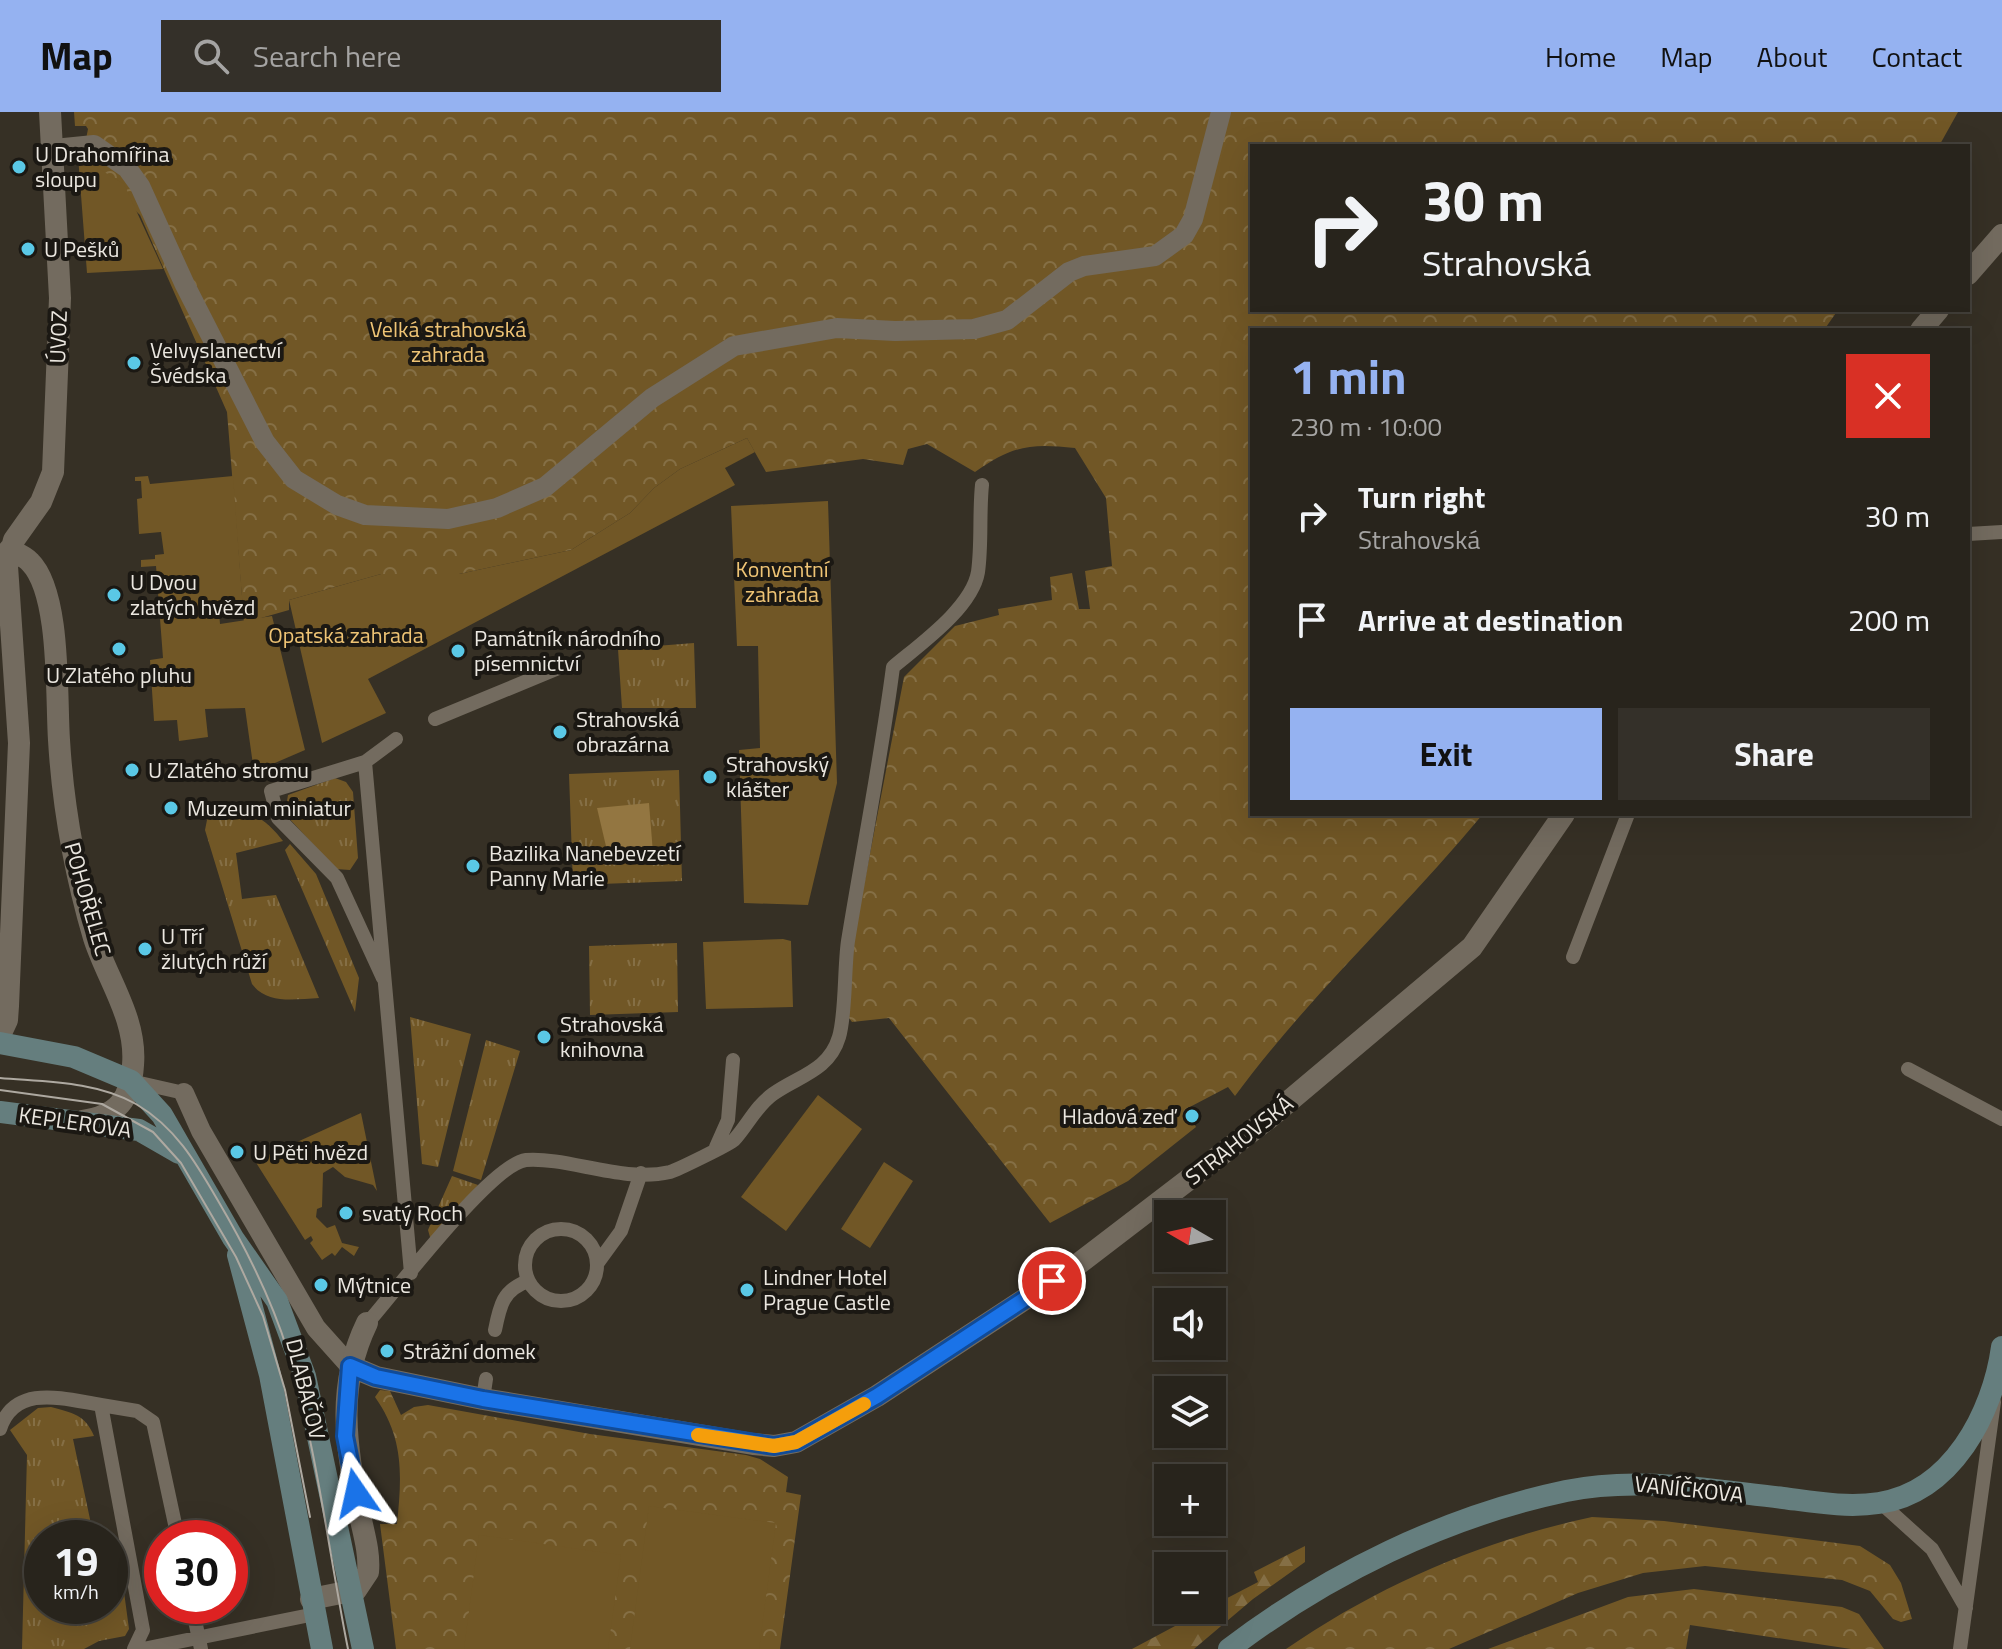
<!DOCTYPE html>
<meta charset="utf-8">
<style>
body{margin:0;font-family:"Titillium Web",sans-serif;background:#343029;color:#f1f3f6;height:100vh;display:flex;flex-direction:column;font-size:30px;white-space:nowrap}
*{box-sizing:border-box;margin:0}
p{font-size:26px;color:#a5a4a3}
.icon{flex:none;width:44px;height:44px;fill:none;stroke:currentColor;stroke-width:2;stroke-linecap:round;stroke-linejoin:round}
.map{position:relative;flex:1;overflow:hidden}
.panel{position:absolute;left:1250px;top:216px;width:720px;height:488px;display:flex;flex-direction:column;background:#28241c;border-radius:0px;box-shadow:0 8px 32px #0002,0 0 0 2px #44413b}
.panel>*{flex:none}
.guide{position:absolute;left:1250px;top:32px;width:720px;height:168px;border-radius:0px;box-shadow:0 8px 32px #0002,0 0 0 2px #44413b;background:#28241c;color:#f1f3f6;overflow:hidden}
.needle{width:52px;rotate:279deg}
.tools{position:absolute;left:1154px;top:1088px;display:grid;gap:16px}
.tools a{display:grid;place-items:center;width:72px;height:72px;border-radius:0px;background:#28241c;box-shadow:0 8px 32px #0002,0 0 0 2px #44413b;font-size:40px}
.speed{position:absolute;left:24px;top:1408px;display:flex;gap:16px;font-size:40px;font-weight:700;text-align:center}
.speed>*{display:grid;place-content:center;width:104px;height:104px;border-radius:50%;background:#28241c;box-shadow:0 8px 32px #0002,0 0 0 2px #44413b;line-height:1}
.speed small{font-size:20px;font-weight:400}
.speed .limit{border:12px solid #d22;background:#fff;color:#111}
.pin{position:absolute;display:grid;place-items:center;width:68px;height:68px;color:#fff;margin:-34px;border:4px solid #fff;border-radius:50%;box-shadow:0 2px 8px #0007}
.me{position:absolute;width:88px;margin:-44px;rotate:349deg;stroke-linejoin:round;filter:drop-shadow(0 0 6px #0008)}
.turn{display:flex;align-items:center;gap:28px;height:168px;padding:0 40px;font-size:36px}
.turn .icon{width:104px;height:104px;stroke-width:2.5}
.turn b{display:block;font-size:56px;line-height:68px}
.round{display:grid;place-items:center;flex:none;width:84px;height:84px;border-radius:0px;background:#343029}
.headline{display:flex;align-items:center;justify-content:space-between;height:136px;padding:0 40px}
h1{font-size:48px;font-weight:700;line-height:60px;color:#95b2f1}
.cta{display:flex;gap:16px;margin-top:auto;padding:16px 40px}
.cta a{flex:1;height:92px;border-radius:0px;background:#95b2f1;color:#111;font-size:32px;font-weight:700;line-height:92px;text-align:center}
.cta a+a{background:#343029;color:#f1f3f6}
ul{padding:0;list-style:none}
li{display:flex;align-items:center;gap:24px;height:104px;padding:0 40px}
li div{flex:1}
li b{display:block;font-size:30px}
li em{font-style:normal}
header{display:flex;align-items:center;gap:48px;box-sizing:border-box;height:112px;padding:0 40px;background:#95b2f1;color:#111}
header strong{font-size:38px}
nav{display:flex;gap:44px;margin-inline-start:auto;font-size:28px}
.search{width:560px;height:72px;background:#343029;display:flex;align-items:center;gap:20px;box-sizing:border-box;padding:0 28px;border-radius:0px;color:#a5a4a3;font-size:30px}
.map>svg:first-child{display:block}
.grass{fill:url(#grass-tufts)}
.forest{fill:url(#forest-firs)}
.park{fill:url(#park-crowns)}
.garden{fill:#715726}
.water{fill:#937641}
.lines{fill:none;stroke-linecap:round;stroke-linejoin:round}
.service{stroke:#736b5f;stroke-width:14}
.pedestrian{stroke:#736b5f;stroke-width:20}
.minor{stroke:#736b5f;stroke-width:22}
.secondary{stroke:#657e7e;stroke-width:22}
.tram{stroke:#aea9a1;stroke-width:2}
.route-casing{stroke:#114b97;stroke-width:20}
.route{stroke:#1a73e8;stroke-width:14}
.slow{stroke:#f59e0b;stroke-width:14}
.poi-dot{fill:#5ac8e6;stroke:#1b1813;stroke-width:3}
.labels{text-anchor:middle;stroke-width:8;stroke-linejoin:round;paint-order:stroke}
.poi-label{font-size:22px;fill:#ebe7e0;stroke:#1b1813;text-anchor:start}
.park-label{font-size:22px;fill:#efc475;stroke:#1b1813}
.street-label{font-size:22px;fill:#ebe7e0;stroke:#1b1813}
</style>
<header>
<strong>Map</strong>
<div class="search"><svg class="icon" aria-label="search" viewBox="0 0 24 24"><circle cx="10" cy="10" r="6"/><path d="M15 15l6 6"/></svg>Search here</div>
<nav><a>Home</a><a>Map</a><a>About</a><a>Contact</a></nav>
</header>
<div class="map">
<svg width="2002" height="1537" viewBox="0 0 2002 1537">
<defs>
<pattern id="grass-tufts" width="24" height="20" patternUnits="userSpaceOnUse" patternTransform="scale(2)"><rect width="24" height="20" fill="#715726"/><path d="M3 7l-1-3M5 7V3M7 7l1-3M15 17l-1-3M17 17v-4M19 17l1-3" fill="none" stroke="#856f45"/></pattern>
<pattern id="forest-firs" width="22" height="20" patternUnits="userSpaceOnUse" patternTransform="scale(2)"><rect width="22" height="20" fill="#715726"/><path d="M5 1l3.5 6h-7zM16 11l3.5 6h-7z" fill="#856f45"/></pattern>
<pattern id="park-crowns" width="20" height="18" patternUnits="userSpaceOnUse" patternTransform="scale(2)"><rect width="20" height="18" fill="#715726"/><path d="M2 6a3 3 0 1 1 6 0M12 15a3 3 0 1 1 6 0" fill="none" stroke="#856f45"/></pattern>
</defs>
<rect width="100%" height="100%" fill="#363025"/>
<path class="grass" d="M 694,531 L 696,596 L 622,596 L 618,537 Z
M 679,658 L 682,769 L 573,773 L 569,662 Z
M 335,666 L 346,670 L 353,680 L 358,746 L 350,758 L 336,757 L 285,702 L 288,683 Z
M 221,695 C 248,695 267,708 283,729 L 236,741 L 242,787 L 276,783 L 319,886 C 295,887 268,893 252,872 L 205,718 L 209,698 Z
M 290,732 L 316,762 L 359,866 L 355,900 L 285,738 Z
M 677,831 L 678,900 L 590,903 L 589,834 Z
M 410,905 L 471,922 L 438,1055 L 422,1052 Z
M 486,928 L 520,939 L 481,1068 L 453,1059 Z
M 452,1064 L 478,1073 L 436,1125 L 430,1125 L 428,1118 Z
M 51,1295 C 72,1301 85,1302 94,1324 L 73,1327 L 94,1426 L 42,1426 L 42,1494 L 110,1494 L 110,1483 L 124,1480 L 129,1517 L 125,1524 L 99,1529 L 84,1537 L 22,1537 L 27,1343 L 10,1318 L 38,1296 Z"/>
<path class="forest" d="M 1305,1434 L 1305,1450 L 1253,1487 L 1194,1537 L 1132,1537 L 1205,1498 L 1212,1498 L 1212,1494 L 1258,1470 L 1254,1460 Z"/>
<path class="park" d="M 74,0 L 1958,0 L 1939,34 L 1252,34 L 1252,198 L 1838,198 L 1824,218 L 1252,218 L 1252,702 L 1483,702 C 1402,800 1311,881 1235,984 L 1228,975 L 1186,997 L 1196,1015 L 1128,1069 L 1050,1111 L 889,906 L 852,910 L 846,902 L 852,835 L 904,565 L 955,514 L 999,503 L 998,497 L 1052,488 L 1050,465 L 1072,461 L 1079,497 L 1090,497 L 1085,459 L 1112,454 L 1106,386 L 1075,336 C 1029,331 1012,334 975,360 L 927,332 L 908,337 L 903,353 L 863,347 L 766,360 L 747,326 L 680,357 L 654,376 L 630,401 L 571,438 L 459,462 L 381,462 L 289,488 L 289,498 L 244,511 L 227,300 L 140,103 L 82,47 L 88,17 L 86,14 L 75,14 Z
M 380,1278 L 390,1279 L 401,1303 L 414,1295 L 428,1293 L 590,1322 L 746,1343 L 760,1347 L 788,1365 L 786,1380 L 801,1383 L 780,1537 L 396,1537 L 380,1412 L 397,1412 C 402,1363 404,1326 375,1285 Z
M 1592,1405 L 1664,1409 L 1860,1434 L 1890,1453 L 1901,1471 L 1912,1507 L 1901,1510 L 1893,1507 L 1870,1479 L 1842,1468 L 1705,1454 L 1643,1461 L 1578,1481 L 1449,1537 L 1286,1537 C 1379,1473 1481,1429 1592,1405 Z
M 1694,1477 L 1842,1495 L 1859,1502 L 1884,1537 L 1851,1537 L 1690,1513 L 1686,1537 L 1488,1537 L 1628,1485 Z"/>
<path class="garden" d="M 78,44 L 124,72 L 163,157 L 87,161 Z
M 747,326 L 755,340 L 725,356 L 735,373 L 368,567 L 386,601 L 322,631 L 289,488 L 381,462 L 459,462 L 571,438 L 630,401 L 654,376 L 680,357 Z
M 148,364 L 150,372 L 233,364 L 243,497 L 219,499 L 220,512 L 272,504 L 305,638 L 254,660 L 245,596 L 205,597 L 208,625 L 179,629 L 177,608 L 154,609 L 150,548 L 163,546 L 156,454 L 141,455 L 141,448 L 155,447 L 155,443 L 164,442 L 161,420 L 139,422 L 137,387 L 142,386 L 141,369 L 135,369 L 135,365 Z
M 828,389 L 837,671 L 808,793 L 744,791 L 739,638 L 760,636 L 758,534 L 737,534 L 731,394 Z
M 783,827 L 791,829 L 793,895 L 706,897 L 703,830 Z
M 818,983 L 862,1017 L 786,1119 L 741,1085 Z
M 361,1001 L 377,1079 L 373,1073 L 345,1065 L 333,1055 L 323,1061 L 322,1095 L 317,1097 L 316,1105 L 327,1116 L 335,1113 L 342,1131 L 359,1135 L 354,1144 L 342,1135 L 335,1144 L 332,1141 L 322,1148 L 310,1131 L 313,1128 L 311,1124 L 305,1128 L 255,1049 Z
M 884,1050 L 913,1069 L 870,1136 L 841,1117 Z
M 649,1394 L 776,1411 L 759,1537 L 630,1537 Z
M 479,1423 L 621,1443 L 608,1537 L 464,1537 Z"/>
<path class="water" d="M 649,691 L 653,741 L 609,747 L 597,696 Z"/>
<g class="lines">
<path class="service" d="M 1968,422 L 2002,420
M 435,607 L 568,552
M 365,650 L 396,627
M 1573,845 L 1628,702
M 383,866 L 337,766 L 278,706 L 271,679 L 365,650 L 411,1161
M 1908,957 L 2002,1007
M 131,969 L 184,981
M 716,1035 L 728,1008 L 733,948
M525 1153a36 36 0 1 1 72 0a36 36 0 1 1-72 0Z
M 597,1152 L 621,1119 L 641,1061
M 371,1207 C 398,1176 492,1052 526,1048 C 569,1045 622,1071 670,1060 C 677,1058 730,1032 734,1028 C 747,1014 756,994 773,982 C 798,964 829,959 839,925 C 846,902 844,856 848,829 C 863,737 881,647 893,555 C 919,533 972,496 978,460 C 982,431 979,402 982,373
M 495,1218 C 500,1193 503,1178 528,1169
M 483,1287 L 486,1267
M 101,1293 L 137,1299 L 153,1310 L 178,1426
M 0,1317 C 15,1271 64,1287 101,1293 L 143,1518 L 134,1537
M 1881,1391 L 1932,1437 L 1966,1496
M 192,1494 L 201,1537
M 143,1537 L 315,1502
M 1960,1537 L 1994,1290"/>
<path class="pedestrian" d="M 54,37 L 94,33 L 127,56 L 140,74 L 185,173 L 265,330 L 294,367 L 337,393 L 365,403 L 448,407 L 497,396 L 545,375 L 652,286 L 734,234 L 837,216 L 895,219 L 974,217 L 1007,208 L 1069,160 L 1084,154 L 1155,144 L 1184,123 L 1193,107 L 1221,0
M 184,981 L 201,1019 L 316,1216 L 350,1254"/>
<path class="minor" d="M 1968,162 L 2002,123
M 1921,218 L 1938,198
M 9,438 C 16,441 25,444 30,450 C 61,481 56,584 59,628 C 63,695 75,761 94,826 C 107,867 137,907 133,953 C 131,987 117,1004 83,1009
M 0,923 L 7,908 L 8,894 L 19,631 L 7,454 L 14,428 L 41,390 L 53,360 L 60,186 L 50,0
M 350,1254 L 376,1265 L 483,1287 L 753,1332 L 774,1334 L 796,1330 L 877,1284 L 1077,1153 L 1269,1006 L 1472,835 L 1564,702
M 311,1487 L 356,1478 L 368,1460 C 370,1440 363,1419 359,1399 C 346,1333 336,1275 367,1211"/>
<path class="secondary" d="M 0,931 L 74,945 L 131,969 L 162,1003 L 233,1126 L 277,1189 L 305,1264 L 363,1537
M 0,1000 L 139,1018 L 179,1041
M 238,1143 L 270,1263 L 322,1537
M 1229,1537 C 1328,1462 1444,1405 1566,1379 C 1638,1364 1710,1378 1783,1386 C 1814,1390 1847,1396 1879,1391 C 1952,1380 1993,1301 2002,1235"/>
<path class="tram" d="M 0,966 C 45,970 95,969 136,992 C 175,1015 195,1049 217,1087 C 246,1136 271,1185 288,1240 C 316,1332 329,1442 348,1537
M 0,978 L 102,992 L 153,1020 L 181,1051 L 236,1145 L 263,1204 L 285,1278 L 310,1405"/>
</g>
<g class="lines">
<g class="route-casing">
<path id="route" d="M 356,1381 L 345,1324 L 350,1254 L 376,1265 L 483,1287 L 774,1334 L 796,1330 L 877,1284 L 1052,1169"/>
</g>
<use href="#route" class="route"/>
<path class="slow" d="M 698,1323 L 774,1334 L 796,1330 L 864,1292"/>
</g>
<g class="poi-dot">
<circle cx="19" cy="55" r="8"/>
<circle cx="28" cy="137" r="8"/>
<circle cx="134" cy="251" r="8"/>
<circle cx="114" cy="483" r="8"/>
<circle cx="119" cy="537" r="8"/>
<circle cx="458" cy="539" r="8"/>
<circle cx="560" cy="620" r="8"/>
<circle cx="132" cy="658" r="8"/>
<circle cx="710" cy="665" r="8"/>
<circle cx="171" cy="696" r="8"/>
<circle cx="473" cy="754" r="8"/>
<circle cx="145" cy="837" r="8"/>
<circle cx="544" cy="925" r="8"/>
<circle cx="1192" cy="1004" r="8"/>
<circle cx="237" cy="1040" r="8"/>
<circle cx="346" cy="1101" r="8"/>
<circle cx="321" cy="1173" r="8"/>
<circle cx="747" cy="1178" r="8"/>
<circle cx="387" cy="1239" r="8"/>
</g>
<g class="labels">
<g class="poi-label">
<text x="35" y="50">U Drahomířina<tspan x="35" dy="25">sloupu</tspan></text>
<text x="44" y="145">U Pešků</text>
<text x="150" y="246">Velvyslanectví<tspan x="150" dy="25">Švédska</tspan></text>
<text x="130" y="478">U Dvou<tspan x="130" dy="25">zlatých hvězd</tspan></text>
<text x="474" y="534">Památník národního<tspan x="474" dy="25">písemnictví</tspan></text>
<text x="119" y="571" text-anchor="middle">U Zlatého pluhu</text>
<text x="576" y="615">Strahovská<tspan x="576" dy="25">obrazárna</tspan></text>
<text x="726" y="660">Strahovský<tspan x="726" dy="25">klášter</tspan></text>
<text x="148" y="666">U Zlatého stromu</text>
<text x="187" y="704">Muzeum miniatur</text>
<text x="489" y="749">Bazilika Nanebevzetí<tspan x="489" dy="25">Panny Marie</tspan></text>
<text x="161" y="832">U Tří<tspan x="161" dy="25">žlutých růží</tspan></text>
<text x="560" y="920">Strahovská<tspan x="560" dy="25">knihovna</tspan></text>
<text x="1176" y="1012" text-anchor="end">Hladová zeď</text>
<text x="253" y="1048">U Pěti hvězd</text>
<text x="362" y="1109">svatý Roch</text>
<text x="763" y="1173">Lindner Hotel<tspan x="763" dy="25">Prague Castle</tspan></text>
<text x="337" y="1181">Mýtnice</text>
<text x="403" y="1247">Strážní domek</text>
</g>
<g class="park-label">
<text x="448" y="225">Velká strahovská<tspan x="448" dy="25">zahrada</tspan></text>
<text x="782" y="465">Konventní<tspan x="782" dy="25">zahrada</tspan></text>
<text x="346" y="531">Opatská zahrada</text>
</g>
<g class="street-label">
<text transform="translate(58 225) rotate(-88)" y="8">ÚVOZ</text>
<text transform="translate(88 787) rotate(74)" y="8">POHOŘELEC</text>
<text transform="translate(75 1010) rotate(8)" y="8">KEPLEROVA</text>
<text transform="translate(1239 1028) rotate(-38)" y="8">STRAHOVSKÁ</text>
<text transform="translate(306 1277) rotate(76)" y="8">DLABAČOV</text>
<text transform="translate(1689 1377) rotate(6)" y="8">VANÍČKOVA</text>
</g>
</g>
</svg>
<div class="tools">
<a><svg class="needle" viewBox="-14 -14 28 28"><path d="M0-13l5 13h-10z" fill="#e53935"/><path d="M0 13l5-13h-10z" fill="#a5a4a3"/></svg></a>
<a><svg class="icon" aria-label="sound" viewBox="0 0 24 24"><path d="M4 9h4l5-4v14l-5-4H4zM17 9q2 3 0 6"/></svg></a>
<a><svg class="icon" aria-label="layers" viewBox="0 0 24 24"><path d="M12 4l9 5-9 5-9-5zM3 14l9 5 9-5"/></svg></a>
<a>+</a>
<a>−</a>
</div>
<div class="speed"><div>19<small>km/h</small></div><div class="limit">30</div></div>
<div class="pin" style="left:1052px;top:1169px;background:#d93025"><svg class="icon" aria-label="arrive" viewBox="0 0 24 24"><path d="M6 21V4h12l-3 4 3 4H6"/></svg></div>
<svg class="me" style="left:356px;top:1381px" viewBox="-20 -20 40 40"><path d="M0-17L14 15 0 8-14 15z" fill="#1a73e8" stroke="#fff" stroke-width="4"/></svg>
<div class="guide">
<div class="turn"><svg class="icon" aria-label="right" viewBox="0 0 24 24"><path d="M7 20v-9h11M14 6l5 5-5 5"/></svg><div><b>30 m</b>Strahovská</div></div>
</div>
<section class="panel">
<div class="headline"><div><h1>1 min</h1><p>230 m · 10:00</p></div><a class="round" style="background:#d93025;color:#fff"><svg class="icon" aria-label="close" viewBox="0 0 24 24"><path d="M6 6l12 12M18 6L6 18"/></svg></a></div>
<ul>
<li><svg class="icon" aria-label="right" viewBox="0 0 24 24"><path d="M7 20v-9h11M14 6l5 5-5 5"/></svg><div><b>Turn right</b><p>Strahovská</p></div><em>30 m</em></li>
<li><svg class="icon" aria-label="arrive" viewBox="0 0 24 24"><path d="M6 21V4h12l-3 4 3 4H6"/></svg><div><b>Arrive at destination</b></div><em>200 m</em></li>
</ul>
<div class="cta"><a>Exit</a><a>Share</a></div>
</section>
</div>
